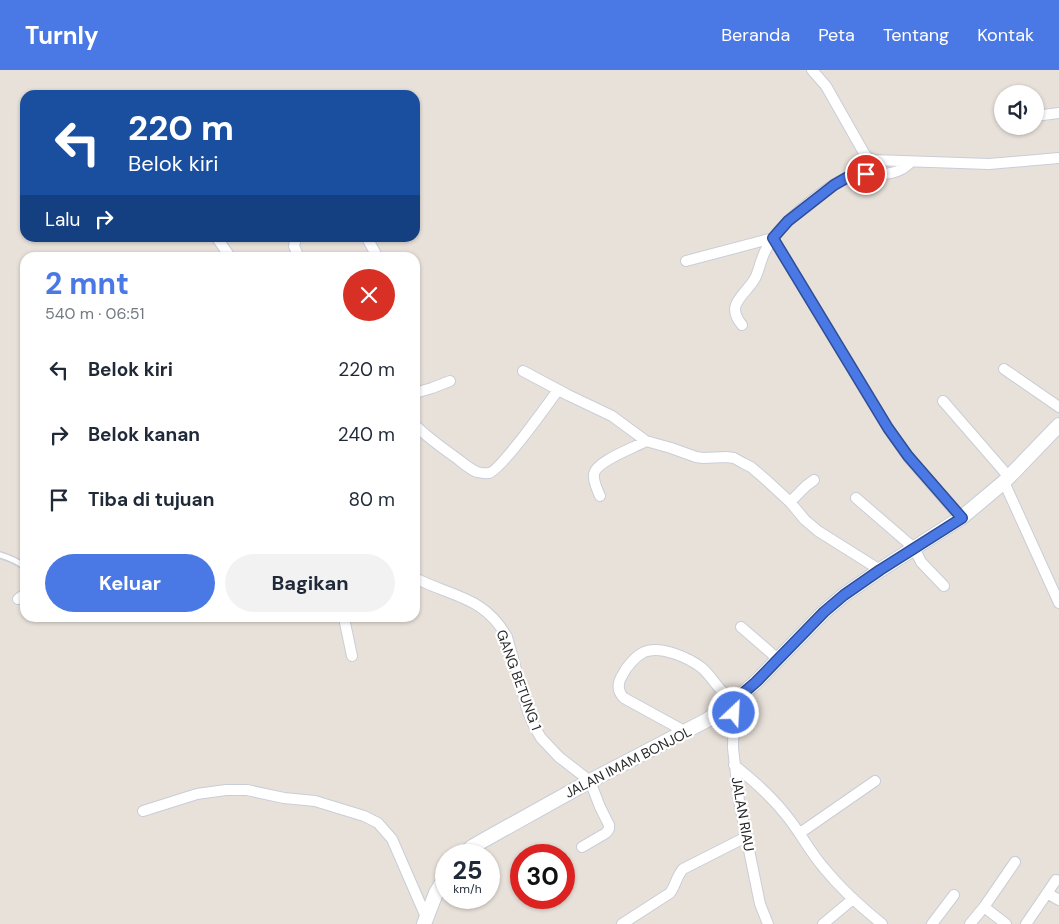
<!DOCTYPE html>
<html lang="id">
<meta charset="utf-8">
<style>
body{margin:0;font-family:"DM Sans",sans-serif;background:#f2f2f3;color:#1f2937;height:100vh;display:flex;flex-direction:column;font-size:19px;white-space:nowrap}
*{box-sizing:border-box;margin:0}
p{font-size:16px;color:#747a83}
.icon{flex:none;width:28px;height:28px;fill:none;stroke:currentColor;stroke-width:2;stroke-linecap:round;stroke-linejoin:round}
.map{position:relative;flex:1;overflow:hidden}
.panel{position:absolute;left:20px;top:182px;width:400px;height:370px;display:flex;flex-direction:column;background:#fff;border-radius:15px;box-shadow:0 1px 4px #0004}
.panel>*{flex:none}
.top-card{position:absolute;left:20px;top:20px;width:400px;height:152px;border-radius:15px;box-shadow:0 1px 4px #0004;background:#1a4fa0;color:#fff;overflow:hidden}
.tools{position:absolute;left:994px;top:15px;display:grid;gap:10px}
.tools a{display:grid;place-items:center;width:50px;height:50px;border-radius:50%;background:#fff;box-shadow:0 1px 4px #0004;font-size:25px}
.speed{position:absolute;left:435px;top:774px;display:flex;gap:10px;font-size:25px;font-weight:700;text-align:center}
.speed>*{display:grid;place-content:center;width:65px;height:65px;border-radius:50%;background:#fff;box-shadow:0 1px 4px #0004;line-height:1}
.speed small{font-size:12px;font-weight:400}
.speed .limit{border:8px solid #d22;background:#fff;color:#111}
.pin{position:absolute;display:grid;place-items:center;width:42px;height:42px;color:#fff;margin:-21px;border:2px solid #fff;border-radius:50%;box-shadow:0 1px 5px #0007}
.me{position:absolute;width:55px;margin:-28px;rotate:25deg;stroke-linejoin:round;filter:drop-shadow(0 0 4px #0008)}
.turn{display:flex;align-items:center;gap:18px;height:105px;padding:0 25px;font-size:22px}
.turn .icon{width:65px;height:65px;stroke-width:2.5}
.turn b{display:block;font-size:35px;line-height:42px}
.then{display:flex;align-items:center;height:48px;padding:0 25px;background:#0003;gap:10px;font-size:19px}
.round{display:grid;place-items:center;flex:none;width:52px;height:52px;border-radius:26px;background:#f2f2f3}
.summary{display:flex;align-items:center;justify-content:space-between;height:85px;padding:0 25px}
h1{font-size:30px;font-weight:700;line-height:38px;color:#4a78e5}
.action{display:flex;gap:10px;margin-top:auto;padding:10px 25px}
.action a{flex:1;height:58px;border-radius:30px;background:#4a78e5;color:#fff;font-size:20px;font-weight:700;line-height:58px;text-align:center}
.action a+a{background:#f2f2f3;color:#1f2937}
ul{padding:0;list-style:none}
li{display:flex;align-items:center;gap:15px;height:65px;padding:0 25px}
li div{flex:1}
li b{display:block;font-size:19px}
li em{font-style:normal}
header{display:flex;align-items:center;gap:30px;box-sizing:border-box;height:70px;padding:0 25px;background:#4a78e5;color:#fff}
header strong{font-size:24px}
nav{display:flex;gap:28px;margin-inline-start:auto;font-size:18px}
.map>svg:first-child{display:block}
.lines{fill:none;stroke-linecap:round;stroke-linejoin:round}
.lane-casing{stroke:#c9cdd8;stroke-width:8}
.street-casing{stroke:#c9cdd8;stroke-width:12}
.secondary-casing{stroke:#c9cdd8;stroke-width:16}
.lane{stroke:#fff;stroke-width:5}
.street{stroke:#fff;stroke-width:10}
.secondary{stroke:#fff;stroke-width:14}
.route-casing{stroke:#304e95;stroke-width:12}
.route{stroke:#4a78e5;stroke-width:9}
.labels{text-anchor:middle;stroke-width:4.5;stroke-linejoin:round;paint-order:stroke}
.street-label{font-size:14px;fill:#272727;stroke:#fff}
</style>
<header>
<strong>Turnly</strong>
<nav><a>Beranda</a><a>Peta</a><a>Tentang</a><a>Kontak</a></nav>
</header>
<div class="map">
<svg width="1059" height="854" viewBox="0 0 1059 854">
<rect width="100%" height="100%" fill="#e8e1da"/>
<g class="lines">
<g class="lane-casing">
<path id="lane" d="M 0,485 C 10,488 17,491 25,497"/>
</g>
<g class="street-casing">
<path id="street" d="M 812,0 L 826,16 L 864,83 L 867,87 L 873,90 L 989,94 L 1059,88
M 1035,46 L 1059,43
M 217,168 L 231,188
M 296,168 L 294,176 L 299,188
M 367,168 L 378,188
M 686,191 L 773,168 L 888,358 L 908,387 L 961,448
M 742,255 C 725,235 743,227 754,210 C 758,204 759,196 762,189 C 764,182 768,175 773,169 C 783,152 831,112 849,107 C 866,102 886,108 902,99 C 905,97 908,95 911,92
M 1004,299 L 1059,337
M 523,301 L 568,325 L 612,346 L 646,371 L 671,378 L 696,387 L 703,388 L 726,387 L 734,388 L 743,393 L 751,397 L 765,409 L 790,432 L 805,450 L 818,461 L 880,500
M 415,323 L 432,318 L 450,311
M 943,331 L 1009,407
M 415,355 C 427,367 441,377 455,387 C 462,392 469,399 477,402 C 481,403 485,404 489,403 C 500,401 548,334 558,320
M 1004,412 L 1059,533
M 600,426 C 597,419 593,412 594,404 C 596,391 634,378 646,371
M 856,428 L 914,478 L 921,492 L 944,516
M 790,432 L 806,416 L 814,410
M 415,508 C 452,527 484,526 507,567 L 528,642 L 534,656 L 541,668 L 559,687 L 590,711 L 600,737 L 609,755 L 609,759 L 606,763 L 582,777
M 18,529 L 25,524
M 344,548 L 352,586
M 741,557 L 778,589
M 686,662 L 624,628 C 617,621 617,613 623,604 C 627,596 636,586 644,582 C 661,575 689,588 702,598 C 710,605 715,614 722,621 C 726,625 730,628 734,631 L 733,678 L 739,731 L 760,834 L 768,854
M 734,695 C 753,710 771,726 786,745 C 800,762 810,782 824,798 C 841,819 861,837 882,854
M 143,741 L 197,724 L 226,720 L 247,720 L 284,728 L 315,731 L 364,746 L 378,753 L 392,769 L 426,847
M 800,763 L 875,711
M 1047,823 L 1059,830
M 984,837 L 1006,854
M 622,854 L 670,823 C 676,815 676,807 683,799 L 746,767
M 823,854 L 853,829
M 932,854 L 954,825
M 970,854 L 984,837 L 1015,792
M 1026,854 L 1056,810"/>
</g>
<g class="secondary-casing">
<path id="secondary" d="M 463,785 L 472,777 L 484,770 L 590,711 L 707,650 L 734,631 L 756,612 L 824,542 L 844,525 L 880,500 L 961,448 L 1004,412 L 1059,355
M 424,854 L 436,823 L 446,806"/>
</g>
<use href="#lane" class="lane"/>
<use href="#street" class="street"/>
<use href="#secondary" class="secondary"/>
</g>
<g class="lines">
<g class="route-casing">
<path id="route" d="M 734,643 L 734,631 L 756,612 L 824,542 L 844,525 L 880,500 L 962,448 L 908,386 L 888,358 L 773,168 L 788,151 L 834,115 L 848,107 L 866,104"/>
</g>
<use href="#route" class="route"/>
</g>
<g class="labels">
<g class="street-label">
<text transform="translate(519 610) rotate(70)" y="5">GANG BETUNG 1</text>
<text transform="translate(628 692) rotate(-27)" y="5">JALAN IMAM BONJOL</text>
<text transform="translate(743 744) rotate(80)" y="5">JALAN RIAU</text>
</g>
</g>
</svg>
<div class="tools">
<a><svg class="icon" aria-label="sound" viewBox="0 0 24 24"><path d="M4 9h4l5-4v14l-5-4H4zM17 9q2 3 0 6"/></svg></a>
</div>
<div class="speed"><div>25<small>km/h</small></div><div class="limit">30</div></div>
<div class="pin" style="left:866px;top:104px;background:#d93025"><svg class="icon" aria-label="arrive" viewBox="0 0 24 24"><path d="M6 21V4h12l-3 4 3 4H6"/></svg></div>
<svg class="me" style="left:734px;top:643px" viewBox="-20 -20 40 40"><circle r="17" fill="#4a78e5" stroke="#fff" stroke-width="3"/><path d="M0-11L8 9 0 5-8 9z" fill="#fff"/></svg>
<div class="top-card">
<div class="turn"><svg class="icon" aria-label="left" viewBox="0 0 24 24"><path d="M17 20v-9H6M10 6l-5 5 5 5"/></svg><div><b>220 m</b>Belok kiri</div></div>
<div class="then">Lalu<svg class="icon" aria-label="right" viewBox="0 0 24 24"><path d="M7 20v-9h11M14 6l5 5-5 5"/></svg></div>
</div>
<section class="panel">
<div class="summary"><div><h1>2 mnt</h1><p>540 m · 06:51</p></div><a class="round" style="background:#d93025;color:#fff"><svg class="icon" aria-label="close" viewBox="0 0 24 24"><path d="M6 6l12 12M18 6L6 18"/></svg></a></div>
<ul>
<li><svg class="icon" aria-label="left" viewBox="0 0 24 24"><path d="M17 20v-9H6M10 6l-5 5 5 5"/></svg><div><b>Belok kiri</b></div><em>220 m</em></li>
<li><svg class="icon" aria-label="right" viewBox="0 0 24 24"><path d="M7 20v-9h11M14 6l5 5-5 5"/></svg><div><b>Belok kanan</b></div><em>240 m</em></li>
<li><svg class="icon" aria-label="arrive" viewBox="0 0 24 24"><path d="M6 21V4h12l-3 4 3 4H6"/></svg><div><b>Tiba di tujuan</b></div><em>80 m</em></li>
</ul>
<div class="action"><a>Keluar</a><a>Bagikan</a></div>
</section>
</div>
